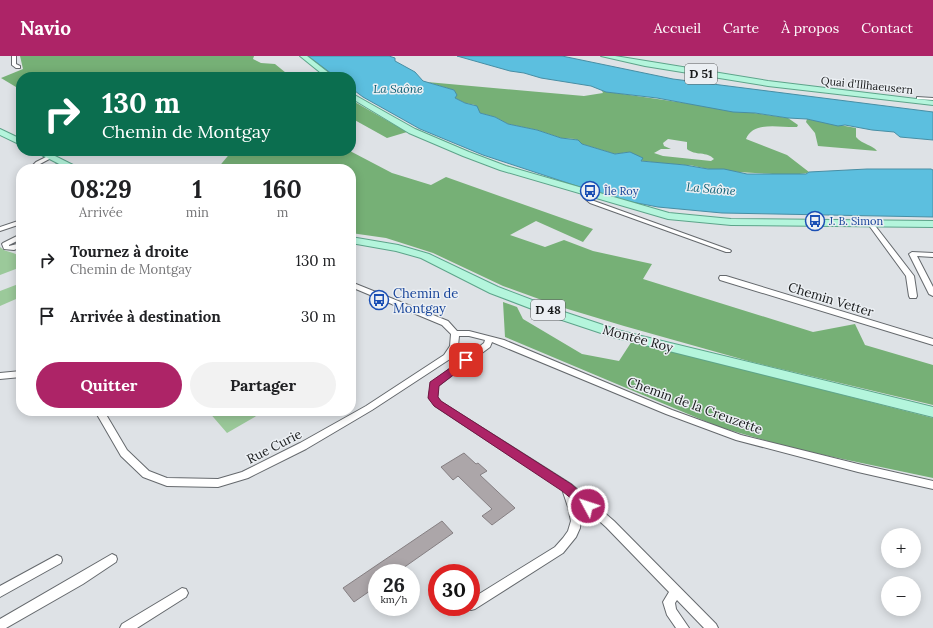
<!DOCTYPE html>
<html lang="fr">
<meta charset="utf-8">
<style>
body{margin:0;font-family:Lora,serif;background:#f2f2f2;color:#202124;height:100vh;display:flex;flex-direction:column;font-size:15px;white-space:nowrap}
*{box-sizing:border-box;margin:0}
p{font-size:13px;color:#757577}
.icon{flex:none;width:22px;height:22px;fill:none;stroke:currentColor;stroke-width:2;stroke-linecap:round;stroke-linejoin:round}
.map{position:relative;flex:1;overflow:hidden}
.drawer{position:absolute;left:16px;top:108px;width:340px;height:252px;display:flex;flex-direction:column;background:#fff;border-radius:16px;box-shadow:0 2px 10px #0003}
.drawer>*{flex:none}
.banner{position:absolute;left:16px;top:16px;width:340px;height:84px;border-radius:16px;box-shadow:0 2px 10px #0003;background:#0b6e4f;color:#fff;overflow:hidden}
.controls{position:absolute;left:881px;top:472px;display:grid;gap:8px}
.controls a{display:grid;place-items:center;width:40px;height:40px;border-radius:50%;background:#fff;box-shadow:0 2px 10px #0003;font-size:20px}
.speed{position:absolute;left:368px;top:508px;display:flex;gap:8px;font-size:20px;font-weight:700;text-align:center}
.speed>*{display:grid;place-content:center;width:52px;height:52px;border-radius:50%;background:#fff;box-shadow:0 2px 10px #0003;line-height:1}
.speed small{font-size:10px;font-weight:400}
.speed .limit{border:6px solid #d22;background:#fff;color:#111}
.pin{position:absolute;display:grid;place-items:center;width:34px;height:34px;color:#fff;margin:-17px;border-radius:8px;box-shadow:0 2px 6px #0006}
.me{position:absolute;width:44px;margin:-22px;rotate:310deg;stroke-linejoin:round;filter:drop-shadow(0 0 3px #0008)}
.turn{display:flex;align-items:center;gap:14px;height:84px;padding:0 20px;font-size:18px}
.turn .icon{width:52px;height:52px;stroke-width:2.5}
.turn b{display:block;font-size:28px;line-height:34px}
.eta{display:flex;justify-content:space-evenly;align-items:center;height:68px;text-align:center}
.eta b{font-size:24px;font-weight:700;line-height:28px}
.button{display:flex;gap:8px;margin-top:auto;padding:8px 20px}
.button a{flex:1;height:46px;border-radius:24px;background:#ad2467;color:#fff;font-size:16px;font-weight:700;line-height:46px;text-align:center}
.button a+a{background:#f2f2f2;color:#202124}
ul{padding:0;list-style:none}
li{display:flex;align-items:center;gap:12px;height:56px;padding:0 20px}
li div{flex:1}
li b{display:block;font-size:15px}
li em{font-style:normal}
header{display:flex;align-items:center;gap:24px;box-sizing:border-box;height:56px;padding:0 20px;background:#ad2467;color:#fff}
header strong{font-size:19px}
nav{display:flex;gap:22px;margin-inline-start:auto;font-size:14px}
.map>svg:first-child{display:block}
.green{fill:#9bc99a}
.forest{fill:#76b076;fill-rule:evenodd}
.water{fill:#5cbfdf;stroke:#488ea4}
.building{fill:#aca6a9;stroke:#857f82}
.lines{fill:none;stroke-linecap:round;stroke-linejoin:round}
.pedestrian-casing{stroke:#65696d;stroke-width:2}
.minor-casing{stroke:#65696d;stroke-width:2}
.primary-casing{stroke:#5da48a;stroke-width:2}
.pedestrian{fill:#fff;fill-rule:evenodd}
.minor{fill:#fff;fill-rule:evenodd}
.primary{fill:#b4f5dc;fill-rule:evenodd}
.route{fill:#ad2467;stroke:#701743}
.labels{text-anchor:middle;stroke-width:3;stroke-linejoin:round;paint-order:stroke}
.far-street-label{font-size:11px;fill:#191b1c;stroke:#ebeff3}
.far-transit-label{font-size:11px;fill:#164399;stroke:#ebeff3;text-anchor:start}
.shield{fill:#ebeff3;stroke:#585b5c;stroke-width:1}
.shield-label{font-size:12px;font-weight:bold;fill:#191b1c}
.far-water-label{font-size:12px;font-style:italic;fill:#0a5e74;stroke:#ebeff3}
.transit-label{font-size:13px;fill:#164399;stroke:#ebeff3;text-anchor:start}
.street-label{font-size:13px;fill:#191b1c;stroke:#ebeff3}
</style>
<header>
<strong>Navio</strong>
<nav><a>Accueil</a><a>Carte</a><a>À propos</a><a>Contact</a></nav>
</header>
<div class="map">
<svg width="933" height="572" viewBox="0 0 933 572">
<rect width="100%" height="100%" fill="#dee2e6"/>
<path class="green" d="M 0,191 C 9,200 21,192 21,211 L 0,219 Z
M 21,227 L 21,245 L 19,246 L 16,243 L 0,250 L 0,235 Z
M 208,355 L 265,355 L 227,377 Z"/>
<path class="forest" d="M 20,0 L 254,0 L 253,3 L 261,7 L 275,8 L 291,21 L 21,21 L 21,34 L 1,22 L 23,13 Z
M 427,26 L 584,40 L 603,37 L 602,35 L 788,62 L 798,69 L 797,71 C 782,72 753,64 746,83 L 787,99 L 809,116 C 803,122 723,115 709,113 C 701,112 694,109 685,109 C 672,108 656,107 643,105 C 639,104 633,99 630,96 L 615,98 L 582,88 L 575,83 L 561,82 L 537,74 L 508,68 L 495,61 L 480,57 L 475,49 L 465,47 L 455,42 L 456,39 L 454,34 ZM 668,83 L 687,86 L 687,93 C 695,100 707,95 714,103 L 711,105 L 663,100 L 654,97 L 661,93 L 671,93 L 664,90 L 663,87 Z
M 351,43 L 353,45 L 407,76 L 387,82 L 351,62 Z
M 807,63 L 856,72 L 856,81 C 863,89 873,89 877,95 L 818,90 L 815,77 L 806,66 Z
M 232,95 L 350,95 L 392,117 L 431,129 L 446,121 L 593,173 L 583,186 L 536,165 L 510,179 L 545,191 L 564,184 L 593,195 L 652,208 L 643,223 L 813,276 L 855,268 L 865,289 L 933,309 L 933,349 L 752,306 L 624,270 L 561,251 L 503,230 L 433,197 L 386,182 L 351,177 L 351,113 L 217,113 Z
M 503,246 L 517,251 L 523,263 L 582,298 L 619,305 L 632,285 L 933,362 L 933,422 L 795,393 L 719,371 L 505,281 Z"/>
<path class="water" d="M 308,0 L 389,0 L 395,2 L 395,5 L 415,16 L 423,25 L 454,34 L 457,39 L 455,42 L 465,47 L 477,50 L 480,57 L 495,61 L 508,68 L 537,74 L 561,82 L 578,84 L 582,88 L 615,98 L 630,96 L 643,102 L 641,105 L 685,109 L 708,113 L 724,113 L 747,118 L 806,118 L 809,116 L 867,113 L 931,113 L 933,114 L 933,161 L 722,157 L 658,151 L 616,143 L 483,99 L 420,73 L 363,41 L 351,32 L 351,21 L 336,21 Z
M 457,0 L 562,0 L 673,23 L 933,56 L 933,84 L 900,81 L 894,76 L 872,74 L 845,69 L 838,70 L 807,63 L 788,62 L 755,57 L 733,56 L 657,42 L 606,36 L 591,30 L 541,22 L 524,17 L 510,15 Z"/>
<path class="building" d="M 464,397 L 476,408 L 478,407 L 487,415 L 480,419 L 515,452 L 492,469 L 482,460 L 492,453 L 458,420 L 453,424 L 441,411 Z
M 442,465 L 453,477 L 396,517 L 377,517 L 377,530 L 354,546 L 343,532 Z"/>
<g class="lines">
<g class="pedestrian-casing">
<path id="pedestrian" d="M 917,41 L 933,42 L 933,44 L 918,43 L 917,43 Z"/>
</g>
<g class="minor-casing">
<path id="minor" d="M 12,0 L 16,0 L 16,8 L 20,10 L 20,12 L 16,12 L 12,9 Z
M 48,100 L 53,101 L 40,108 L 35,113 L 29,113 L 36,106 Z
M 65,106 L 67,107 L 67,109 L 51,113 L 41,113 Z
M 589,136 L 592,138 L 590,142 L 594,145 L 730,194 L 731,195 L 730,196 L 726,196 L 590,147 L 584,142 L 587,137 Z
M 21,164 L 21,168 L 0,175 L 0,171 Z
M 871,166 L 873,167 L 914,220 L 917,240 L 916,242 L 910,242 L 909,240 L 906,220 L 868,168 Z
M 21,178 L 21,183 L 9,189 L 9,190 L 21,187 L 21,191 L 14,194 L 4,193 L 2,188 L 3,187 Z
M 912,196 L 933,197 L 933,201 L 917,200 L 933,231 L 933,240 L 929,238 L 909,198 Z
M 720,220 L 726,220 L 933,283 L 933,289 L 720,224 L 719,222 Z
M 351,226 L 448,265 L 457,275 L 469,275 L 504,284 L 672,354 L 741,379 L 858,408 L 933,425 L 933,433 L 858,416 L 736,384 L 666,358 L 492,286 L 490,291 L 438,330 L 437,341 L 441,346 L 571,428 L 614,465 L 716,568 L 718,572 L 704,572 L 677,544 L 675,547 L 676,553 L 689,572 L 676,572 L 667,559 L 663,546 L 669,536 L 606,471 L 577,445 L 581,459 L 580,472 L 576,481 L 563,497 L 475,553 L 471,554 L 467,553 L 466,551 L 471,551 L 471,543 L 555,491 L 563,482 L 568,475 L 571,465 L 568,451 L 562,433 L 435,350 L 429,342 L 431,327 L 484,287 L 485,284 L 469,280 L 459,280 L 458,290 L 450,303 L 372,354 L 306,393 L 248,422 L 218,431 L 167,430 L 143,421 L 121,400 L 95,355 L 104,355 L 127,394 L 149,415 L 167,422 L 218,423 L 242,416 L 300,387 L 366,350 L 444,299 L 450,290 L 451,278 L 442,269 L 351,231 Z
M 21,315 L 21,321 L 0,323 L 0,317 Z
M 112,498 L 116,500 L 117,503 L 116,506 L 83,528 L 6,572 L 0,572 L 0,563 Z
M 57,499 L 61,501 L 62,504 L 61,507 L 0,541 L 0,530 Z
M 182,532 L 186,533 L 188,537 L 186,541 L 137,572 L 120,572 L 122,568 Z"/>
</g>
<g class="primary-casing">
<path id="primary" d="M 300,0 L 307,0 L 334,21 L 326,21 Z
M 601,0 L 615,0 L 768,25 L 933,45 L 933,49 L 768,30 L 645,10 Z
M 351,37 L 415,73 L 469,96 L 506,110 L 669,157 L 731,163 L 933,165 L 933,171 L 731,169 L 668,163 L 500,114 L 463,100 L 409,77 L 351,42 Z
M 0,73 L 21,83 L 21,89 L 0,79 Z
M 34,95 L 45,95 L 81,113 L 69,113 Z
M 351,181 L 398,189 L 429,198 L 498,231 L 561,255 L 621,275 L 933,351 L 933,361 L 613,281 L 553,261 L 490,237 L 421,202 L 396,195 L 351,187 Z"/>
</g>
<use href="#pedestrian" class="pedestrian"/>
<use href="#minor" class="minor"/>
<use href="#primary" class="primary"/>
</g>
<path class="route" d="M 466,301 L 471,304 L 470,306 L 439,330 L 438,341 L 441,345 L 571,428 L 592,446 L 594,450 L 592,453 L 584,453 L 562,435 L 434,350 L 428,342 L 430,326 Z"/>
<defs>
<g id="bus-ring" transform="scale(1)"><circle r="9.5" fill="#ebeff3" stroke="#1a4fb4" stroke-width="1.5"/><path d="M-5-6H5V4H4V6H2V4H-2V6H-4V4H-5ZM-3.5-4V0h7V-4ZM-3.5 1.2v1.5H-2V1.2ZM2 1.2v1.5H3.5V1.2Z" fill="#1a4fb4"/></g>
</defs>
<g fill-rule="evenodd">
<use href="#bus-ring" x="590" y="135"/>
<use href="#bus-ring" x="815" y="165"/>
<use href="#bus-ring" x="379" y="244"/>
</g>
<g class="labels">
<g class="far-street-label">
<text transform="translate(867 29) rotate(6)" y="4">Quai d'Illhaeusern</text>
</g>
<g class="far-transit-label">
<text x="604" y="139">Île Roy</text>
<text x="829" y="169">J. B. Simon</text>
</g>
<g class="shield">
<rect x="685" y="8" width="32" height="20" rx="3"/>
<rect x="531" y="244" width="34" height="20" rx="3"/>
</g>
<g class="shield-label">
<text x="701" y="22">D 51</text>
<text x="548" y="258">D 48</text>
</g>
<g class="far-water-label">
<text x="398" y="37">La Saône</text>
<text transform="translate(711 133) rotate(5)" y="4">La Saône</text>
</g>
<g class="transit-label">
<text x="393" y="242">Chemin de<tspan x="393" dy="15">Montgay</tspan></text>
</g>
<g class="street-label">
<text transform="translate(831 243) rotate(17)" y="5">Chemin Vetter</text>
<text transform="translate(638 282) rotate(15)" y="5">Montée Roy</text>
<text transform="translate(695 349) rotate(20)" y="5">Chemin de la Creuzette</text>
<text transform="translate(274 390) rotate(-27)" y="5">Rue Curie</text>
</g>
</g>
</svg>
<div class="controls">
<a>+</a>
<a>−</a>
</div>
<div class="speed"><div>26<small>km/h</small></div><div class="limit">30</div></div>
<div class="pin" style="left:466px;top:304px;background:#d93025"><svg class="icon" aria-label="arrive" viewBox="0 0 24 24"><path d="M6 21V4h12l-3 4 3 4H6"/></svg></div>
<svg class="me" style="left:588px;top:450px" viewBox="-20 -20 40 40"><circle r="17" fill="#ad2467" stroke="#fff" stroke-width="3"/><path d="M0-11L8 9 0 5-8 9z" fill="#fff"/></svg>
<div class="banner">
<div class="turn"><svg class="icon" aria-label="right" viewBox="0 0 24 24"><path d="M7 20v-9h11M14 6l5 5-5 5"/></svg><div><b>130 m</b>Chemin de Montgay</div></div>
</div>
<section class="drawer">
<div class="eta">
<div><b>08:29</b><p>Arrivée</p></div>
<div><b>1</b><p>min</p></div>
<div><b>160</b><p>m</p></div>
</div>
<ul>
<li><svg class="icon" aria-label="right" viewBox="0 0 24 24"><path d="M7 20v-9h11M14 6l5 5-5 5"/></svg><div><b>Tournez à droite</b><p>Chemin de Montgay</p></div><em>130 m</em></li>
<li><svg class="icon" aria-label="arrive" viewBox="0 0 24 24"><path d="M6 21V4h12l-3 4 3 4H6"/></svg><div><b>Arrivée à destination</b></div><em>30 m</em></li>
</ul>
<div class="button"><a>Quitter</a><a>Partager</a></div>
</section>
</div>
